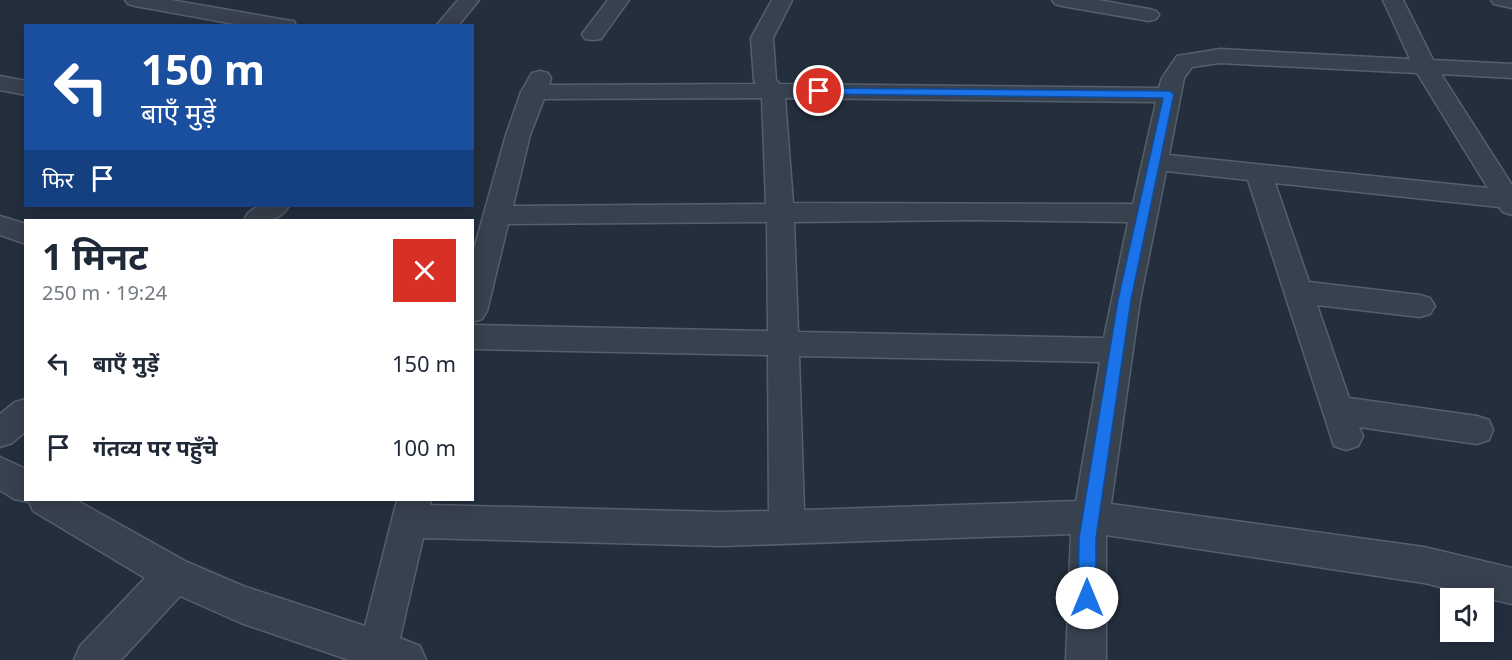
<!DOCTYPE html>
<html lang="hi">
<meta charset="utf-8">
<style>
body{margin:0;font-family:"Noto Sans","Noto Sans Devanagari",sans-serif;background:#f2f2f3;color:#1f2937;height:100vh;display:flex;flex-direction:column;font-size:22px;white-space:nowrap}
*{box-sizing:border-box;margin:0}
p{font-size:20px;color:#747a83}
.icon{flex:none;width:33px;height:33px;fill:none;stroke:currentColor;stroke-width:2;stroke-linecap:round;stroke-linejoin:round}
.map{position:relative;flex:1;overflow:hidden}
.panel{position:absolute;left:24px;top:219px;width:450px;height:282px;display:flex;flex-direction:column;background:#fff;border-radius:0px;box-shadow:0 3px 15px #0003}
.panel>*{flex:none}
.guide{position:absolute;left:24px;top:24px;width:450px;height:183px;border-radius:0px;box-shadow:0 3px 15px #0003;background:#1a4fa0;color:#fff;overflow:hidden}
.controls{position:absolute;left:1440px;top:588px;display:grid;gap:12px}
.controls a{display:grid;place-items:center;width:54px;height:54px;border-radius:0px;background:#fff;box-shadow:0 3px 15px #0003;font-size:30px}
.pin{position:absolute;display:grid;place-items:center;width:51px;height:51px;color:#fff;margin:-26px;border:3px solid #fff;border-radius:50%;box-shadow:0 2px 6px #0007}
.me{position:absolute;width:66px;margin:-33px;rotate:0deg;stroke-linejoin:round;filter:drop-shadow(0 0 4px #0008)}
.turn{display:flex;align-items:center;gap:21px;height:126px;padding:0 18px;font-size:27px}
.turn .icon{width:78px;height:78px;stroke-width:2.5}
.turn b{display:block;font-size:42px;line-height:51px}
.then{display:flex;align-items:center;height:57px;padding:0 18px;background:#0003;gap:12px;font-size:22px}
.round{display:grid;place-items:center;flex:none;width:63px;height:63px;border-radius:0px;background:#f2f2f3}
.headline{display:flex;align-items:center;justify-content:space-between;height:102px;padding:0 18px}
h1{font-size:36px;font-weight:700;line-height:45px}
ul{padding:0;list-style:none}
li{display:flex;align-items:center;gap:18px;height:84px;padding:0 18px}
li div{flex:1}
li b{display:block;font-size:22px}
li em{font-style:normal}
.map>svg:first-child{display:block}
.lines{fill:none;stroke-linecap:round;stroke-linejoin:round}
.minor-casing{stroke:#565f6c;stroke-width:3}
.minor{fill:#38414e;fill-rule:evenodd}
.route{fill:#1a73e8;stroke:#114b97;stroke-width:1.5}
</style>
<div class="map">
<svg width="1512" height="660" viewBox="0 0 1512 660">
<rect width="100%" height="100%" fill="#242f3e"/>
<g class="lines">
<g class="minor-casing">
<path id="minor" d="M 125,0 L 171,0 L 286,20 L 294,21 L 296,26 L 246,26 L 135,6 L 128,4 Z
M 458,0 L 479,0 L 458,26 L 436,26 Z
M 608,0 L 629,0 L 601,39 L 593,40 L 585,39 L 582,34 Z
M 772,0 L 792,0 L 773,38 L 776,80 L 780,84 L 1159,88 L 1162,78 L 1177,56 L 1220,49 L 1410,59 L 1383,0 L 1403,0 L 1433,60 L 1512,64 L 1512,78 L 1441,74 L 1512,185 L 1512,215 L 1503,212 L 1499,207 L 1275,183 L 1309,282 L 1420,295 L 1430,298 L 1435,306 L 1430,314 L 1420,317 L 1317,305 L 1349,398 L 1477,416 L 1489,420 L 1493,430 L 1489,440 L 1477,444 L 1359,427 L 1363,436 L 1358,446 L 1346,450 L 1334,446 L 1248,180 L 1166,171 L 1140,300 L 1111,504 L 1424,547 L 1512,568 L 1512,604 L 1424,583 L 1106,535 L 1106,660 L 1066,660 L 1071,534 L 722,546 L 423,538 L 400,638 L 420,646 L 426,660 L 349,660 L 241,623 L 180,596 L 121,660 L 74,660 L 80,646 L 145,578 L 33,511 L 29,502 L 14,499 L 0,490 L 0,457 L 26,469 L 26,500 L 76,500 L 187,562 L 243,586 L 365,626 L 397,500 L 431,500 L 430,505 L 722,512 L 769,511 L 768,355 L 472,349 L 472,325 L 768,331 L 767,222 L 508,224 L 487,311 L 482,319 L 472,322 L 472,256 L 506,135 L 521,92 L 532,73 L 540,71 L 548,73 L 551,78 L 549,85 L 756,84 L 754,81 L 751,38 ZM 1220,63 L 1417,73 L 1488,188 L 1169,155 L 1184,78 L 1192,67 ZM 762,98 L 766,204 L 513,206 L 530,135 L 544,99 ZM 785,98 L 1156,102 L 1133,204 L 793,203 ZM 973,220 L 1128,222 L 1104,338 L 798,332 L 794,222 ZM 799,356 L 1100,362 L 1076,501 L 804,510 Z
M 1052,0 L 1098,0 L 1149,9 L 1156,11 L 1159,15 L 1156,19 L 1149,21 L 1062,6 L 1055,4 Z
M 1491,0 L 1512,0 L 1512,8 L 1494,4 Z
M 0,76 L 26,81 L 26,95 L 0,90 Z
M 258,206 L 289,206 C 278,224 263,220 244,220 L 248,213 Z
M 0,216 L 26,224 L 26,244 L 0,235 Z
M 26,399 L 26,431 L 12,443 L 0,447 L 0,414 L 15,402 Z"/>
</g>
<use href="#minor" class="minor"/>
</g>
<path class="route" d="M 819,88 L 1169,91 L 1174,94 L 1131,300 L 1096,538 L 1096,598 L 1093,604 L 1087,607 L 1081,604 L 1078,598 L 1079,538 L 1118,300 L 1163,98 L 815,94 L 814,91 Z"/>
</svg>
<div class="controls">
<a><svg class="icon" aria-label="sound" viewBox="0 0 24 24"><path d="M4 9h4l5-4v14l-5-4H4zM17 9q2 3 0 6"/></svg></a>
</div>
<div class="pin" style="left:819px;top:91px;background:#d93025"><svg class="icon" aria-label="arrive" viewBox="0 0 24 24"><path d="M6 21V4h12l-3 4 3 4H6"/></svg></div>
<svg class="me" style="left:1087px;top:598px" viewBox="-20 -20 40 40"><circle r="19" fill="#fff"/><path d="M0-13L10 11 0 6-10 11z" fill="#1a73e8"/></svg>
<div class="guide">
<div class="turn"><svg class="icon" aria-label="left" viewBox="0 0 24 24"><path d="M17 20v-9H6M10 6l-5 5 5 5"/></svg><div><b>150 m</b>बाएँ मुड़ें</div></div>
<div class="then">फिर<svg class="icon" aria-label="arrive" viewBox="0 0 24 24"><path d="M6 21V4h12l-3 4 3 4H6"/></svg></div>
</div>
<section class="panel">
<div class="headline"><div><h1>1 मिनट</h1><p>250 m · 19:24</p></div><a class="round" style="background:#d93025;color:#fff"><svg class="icon" aria-label="close" viewBox="0 0 24 24"><path d="M6 6l12 12M18 6L6 18"/></svg></a></div>
<ul>
<li><svg class="icon" aria-label="left" viewBox="0 0 24 24"><path d="M17 20v-9H6M10 6l-5 5 5 5"/></svg><div><b>बाएँ मुड़ें</b></div><em>150 m</em></li>
<li><svg class="icon" aria-label="arrive" viewBox="0 0 24 24"><path d="M6 21V4h12l-3 4 3 4H6"/></svg><div><b>गंतव्य पर पहुँचे</b></div><em>100 m</em></li>
</ul>
</section>
</div>
